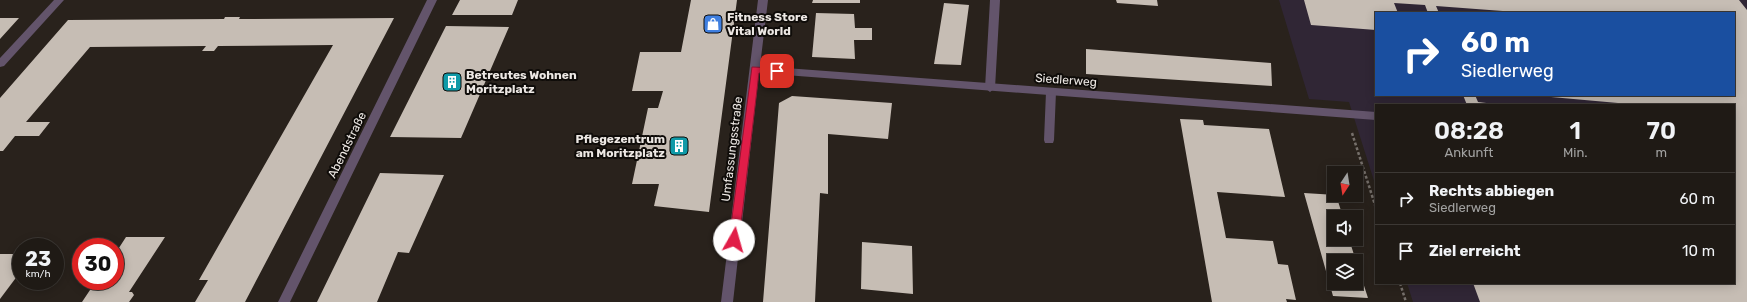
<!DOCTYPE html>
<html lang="de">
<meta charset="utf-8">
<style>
body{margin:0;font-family:Rubik,sans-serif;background:#2c2722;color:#f1f3f6;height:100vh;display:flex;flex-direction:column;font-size:15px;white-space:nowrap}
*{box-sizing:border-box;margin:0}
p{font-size:13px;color:#a1a1a0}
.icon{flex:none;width:22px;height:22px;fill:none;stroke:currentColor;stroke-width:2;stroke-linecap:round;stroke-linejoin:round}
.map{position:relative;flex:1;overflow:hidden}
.side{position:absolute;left:1375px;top:104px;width:360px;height:180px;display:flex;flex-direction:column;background:#1f1a15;border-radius:0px;box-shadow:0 2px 10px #0003,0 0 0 1px #3c3834}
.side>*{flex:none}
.hud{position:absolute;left:1375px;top:12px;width:360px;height:84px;border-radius:0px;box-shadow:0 2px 10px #0003,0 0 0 1px #3c3834;background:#1a4fa0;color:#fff;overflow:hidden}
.needle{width:26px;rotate:192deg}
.buttons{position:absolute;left:1327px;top:166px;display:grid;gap:8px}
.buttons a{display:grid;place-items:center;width:36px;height:36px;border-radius:0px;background:#1f1a15;box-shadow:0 2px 10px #0003,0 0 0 1px #3c3834;font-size:20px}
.speed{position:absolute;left:12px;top:238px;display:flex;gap:8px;font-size:20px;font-weight:700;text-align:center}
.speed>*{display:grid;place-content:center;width:52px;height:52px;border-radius:50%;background:#1f1a15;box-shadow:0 2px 10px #0003,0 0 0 1px #3c3834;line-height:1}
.speed small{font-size:10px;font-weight:400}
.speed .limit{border:6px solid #d22;background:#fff;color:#111}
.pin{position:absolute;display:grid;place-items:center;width:34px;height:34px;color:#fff;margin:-17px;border-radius:8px;box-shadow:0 2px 6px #0006}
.me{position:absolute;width:44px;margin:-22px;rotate:7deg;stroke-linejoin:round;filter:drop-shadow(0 0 3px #0008)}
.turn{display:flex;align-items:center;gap:14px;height:84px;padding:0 20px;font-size:18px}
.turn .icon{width:52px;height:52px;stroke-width:2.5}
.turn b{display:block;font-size:28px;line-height:34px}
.eta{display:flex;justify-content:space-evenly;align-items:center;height:68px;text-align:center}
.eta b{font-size:24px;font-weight:600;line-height:28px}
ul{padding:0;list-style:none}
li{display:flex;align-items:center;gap:12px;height:52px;padding:0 20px;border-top:1px solid #3c3834}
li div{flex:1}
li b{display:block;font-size:15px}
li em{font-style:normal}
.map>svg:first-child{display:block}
.commercial{fill:#302635;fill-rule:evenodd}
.building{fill:#c6bdb4}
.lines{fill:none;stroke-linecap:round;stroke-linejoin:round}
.path{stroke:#76706b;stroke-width:2.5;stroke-dasharray:3 2;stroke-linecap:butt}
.service{fill:#63546b;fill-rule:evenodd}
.minor{fill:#63546b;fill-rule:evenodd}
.route{fill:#e11d48;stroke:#92132f}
.labels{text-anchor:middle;stroke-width:4;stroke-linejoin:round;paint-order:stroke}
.poi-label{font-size:12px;font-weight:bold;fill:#ede8e4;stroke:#0f0c09;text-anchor:start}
.street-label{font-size:12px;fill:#ede8e4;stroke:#0f0c09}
</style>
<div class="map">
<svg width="1747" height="302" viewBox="0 0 1747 302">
<rect width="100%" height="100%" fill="#29221c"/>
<path class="commercial" d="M 1279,0 L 1747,0 L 1747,302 L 1413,302 L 1407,283 L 1734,283 L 1734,105 L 1376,105 L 1376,187 L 1349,102 L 1309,99 ZM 1376,13 L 1734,13 L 1734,95 L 1376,95 Z"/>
<path class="building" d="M 460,0 L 518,0 L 512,15 L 452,15 Z
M 691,0 L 737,0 L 709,212 L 654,206 L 659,184 L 632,184 L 648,108 L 658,108 L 663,91 L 632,91 L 640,52 L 681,52 Z
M 813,0 L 860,0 L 860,3 L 812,3 Z
M 1116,0 L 1157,0 L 1158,6 L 1117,3 Z
M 1304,0 L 1739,0 L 1747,10 L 1747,302 L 1480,302 L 1473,283 L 1734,283 L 1734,105 L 1620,105 L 1618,103 L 1540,96 L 1734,95 L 1734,13 L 1529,13 L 1436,6 L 1439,13 L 1428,13 L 1425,5 L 1394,3 L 1398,13 L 1376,13 L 1376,30 L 1311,25 Z
M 944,3 L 969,5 L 961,65 L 934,64 Z
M 816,13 L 854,14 L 855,28 L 872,28 L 872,40 L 854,40 L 855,59 L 812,57 Z
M 225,17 L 240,17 L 239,19 L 394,18 L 245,302 L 195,302 L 208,280 L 199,280 L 333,45 L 218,46 L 214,51 L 202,51 L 206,46 L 90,47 L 26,122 L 50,122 L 39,136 L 15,136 L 3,151 L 0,151 L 0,98 L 68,20 L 224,19 Z
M 0,18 L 19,18 L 0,39 Z
M 446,26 L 509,27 L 461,138 L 390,137 Z
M 1086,49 L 1271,63 L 1272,86 L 1086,74 Z
M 1463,95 L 1475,95 L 1478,102 L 1503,105 L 1467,105 Z
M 792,96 L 892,103 L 888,139 L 828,134 L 828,194 L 820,193 L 815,302 L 763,302 L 779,103 Z
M 1180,119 L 1203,120 L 1204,125 L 1269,129 L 1285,197 L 1217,192 L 1226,238 L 1273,241 L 1278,264 L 1288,265 L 1296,300 L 1286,299 L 1287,302 L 1212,302 Z
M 380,173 L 444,175 L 409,253 L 398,252 L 377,302 L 317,302 Z
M 1304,193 L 1336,195 L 1343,217 L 1334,217 L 1334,239 L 1349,239 L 1356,261 L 1334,261 L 1334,283 L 1356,283 L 1356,261 L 1368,298 L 1333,296 Z
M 126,237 L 165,237 L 129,292 L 132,292 L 134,295 L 129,302 L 82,302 L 96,281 L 115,281 L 115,254 Z
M 862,242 L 912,246 L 913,294 L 861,289 Z
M 0,254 L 21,254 L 21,271 L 0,299 Z"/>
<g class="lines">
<path class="path" d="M 1352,133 L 1376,208
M 1400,283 L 1406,302"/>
<path class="service" d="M 990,0 L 1000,0 L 995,88 L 990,92 L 985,88 Z
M 1051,88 L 1056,92 L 1054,140 L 1053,143 L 1045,143 L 1044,140 L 1046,92 Z"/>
<path class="minor" d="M 54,0 L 64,0 L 4,66 L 0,67 L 0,58 Z
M 427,0 L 437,0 L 290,302 L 278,302 Z
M 758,0 L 768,0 L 760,66 L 1376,112 L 1376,120 L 759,73 L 733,302 L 721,302 Z"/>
</g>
<path class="route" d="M 752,67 L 777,68 L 781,71 L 777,74 L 759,73 L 739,240 L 738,243 L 731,243 L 729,240 Z"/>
<defs>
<g id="shop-square" transform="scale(1)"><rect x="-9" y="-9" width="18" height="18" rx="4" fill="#3f7fe0" stroke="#0f0c09"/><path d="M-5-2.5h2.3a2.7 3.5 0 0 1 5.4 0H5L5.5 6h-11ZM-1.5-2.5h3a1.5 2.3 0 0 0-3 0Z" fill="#fff"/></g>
<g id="building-square" transform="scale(1)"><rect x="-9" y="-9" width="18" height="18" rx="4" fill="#0f9aa8" stroke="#0f0c09"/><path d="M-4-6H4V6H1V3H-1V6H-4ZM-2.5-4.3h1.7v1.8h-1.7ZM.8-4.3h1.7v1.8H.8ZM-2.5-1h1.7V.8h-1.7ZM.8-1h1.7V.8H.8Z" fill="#fff"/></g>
</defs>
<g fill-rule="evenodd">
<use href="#shop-square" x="713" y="24"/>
<use href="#building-square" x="452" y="82"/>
<use href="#building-square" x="679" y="146"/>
</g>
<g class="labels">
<g class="poi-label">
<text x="727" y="21">Fitness Store<tspan x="727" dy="14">Vital World</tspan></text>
<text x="466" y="79">Betreutes Wohnen<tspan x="466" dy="14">Moritzplatz</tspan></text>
<text x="665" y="143" text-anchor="end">Pflegezentrum<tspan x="665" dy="14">am Moritzplatz</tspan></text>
</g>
<g class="street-label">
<text transform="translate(1066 80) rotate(4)" y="4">Siedlerweg</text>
<text transform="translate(347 145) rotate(-64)" y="4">Abendstraße</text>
<text transform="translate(732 149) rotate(-83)" y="4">Umfassungsstraße</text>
</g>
</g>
</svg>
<div class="buttons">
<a><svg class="needle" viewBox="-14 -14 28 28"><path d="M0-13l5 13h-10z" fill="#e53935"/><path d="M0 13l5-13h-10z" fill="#a1a1a0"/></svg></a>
<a><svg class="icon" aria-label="sound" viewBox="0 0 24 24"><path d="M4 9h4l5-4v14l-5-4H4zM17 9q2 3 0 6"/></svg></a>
<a><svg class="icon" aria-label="layers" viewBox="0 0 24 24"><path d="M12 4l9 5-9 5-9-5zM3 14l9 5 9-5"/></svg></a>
</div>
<div class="speed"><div>23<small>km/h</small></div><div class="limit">30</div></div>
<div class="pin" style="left:777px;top:71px;background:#d93025"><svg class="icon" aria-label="arrive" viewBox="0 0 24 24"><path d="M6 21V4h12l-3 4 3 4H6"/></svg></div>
<svg class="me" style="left:734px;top:240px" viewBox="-20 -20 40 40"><circle r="19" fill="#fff"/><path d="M0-13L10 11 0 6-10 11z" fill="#e11d48"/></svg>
<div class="hud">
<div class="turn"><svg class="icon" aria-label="right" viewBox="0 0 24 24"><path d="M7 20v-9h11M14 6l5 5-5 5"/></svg><div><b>60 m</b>Siedlerweg</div></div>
</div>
<section class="side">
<div class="eta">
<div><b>08:28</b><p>Ankunft</p></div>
<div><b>1</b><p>Min.</p></div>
<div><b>70</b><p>m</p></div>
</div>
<ul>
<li><svg class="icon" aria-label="right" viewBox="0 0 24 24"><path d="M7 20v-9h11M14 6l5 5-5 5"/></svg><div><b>Rechts abbiegen</b><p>Siedlerweg</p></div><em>60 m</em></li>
<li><svg class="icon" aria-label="arrive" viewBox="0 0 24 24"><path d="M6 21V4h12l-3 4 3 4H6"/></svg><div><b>Ziel erreicht</b></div><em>10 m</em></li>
</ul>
</section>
</div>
